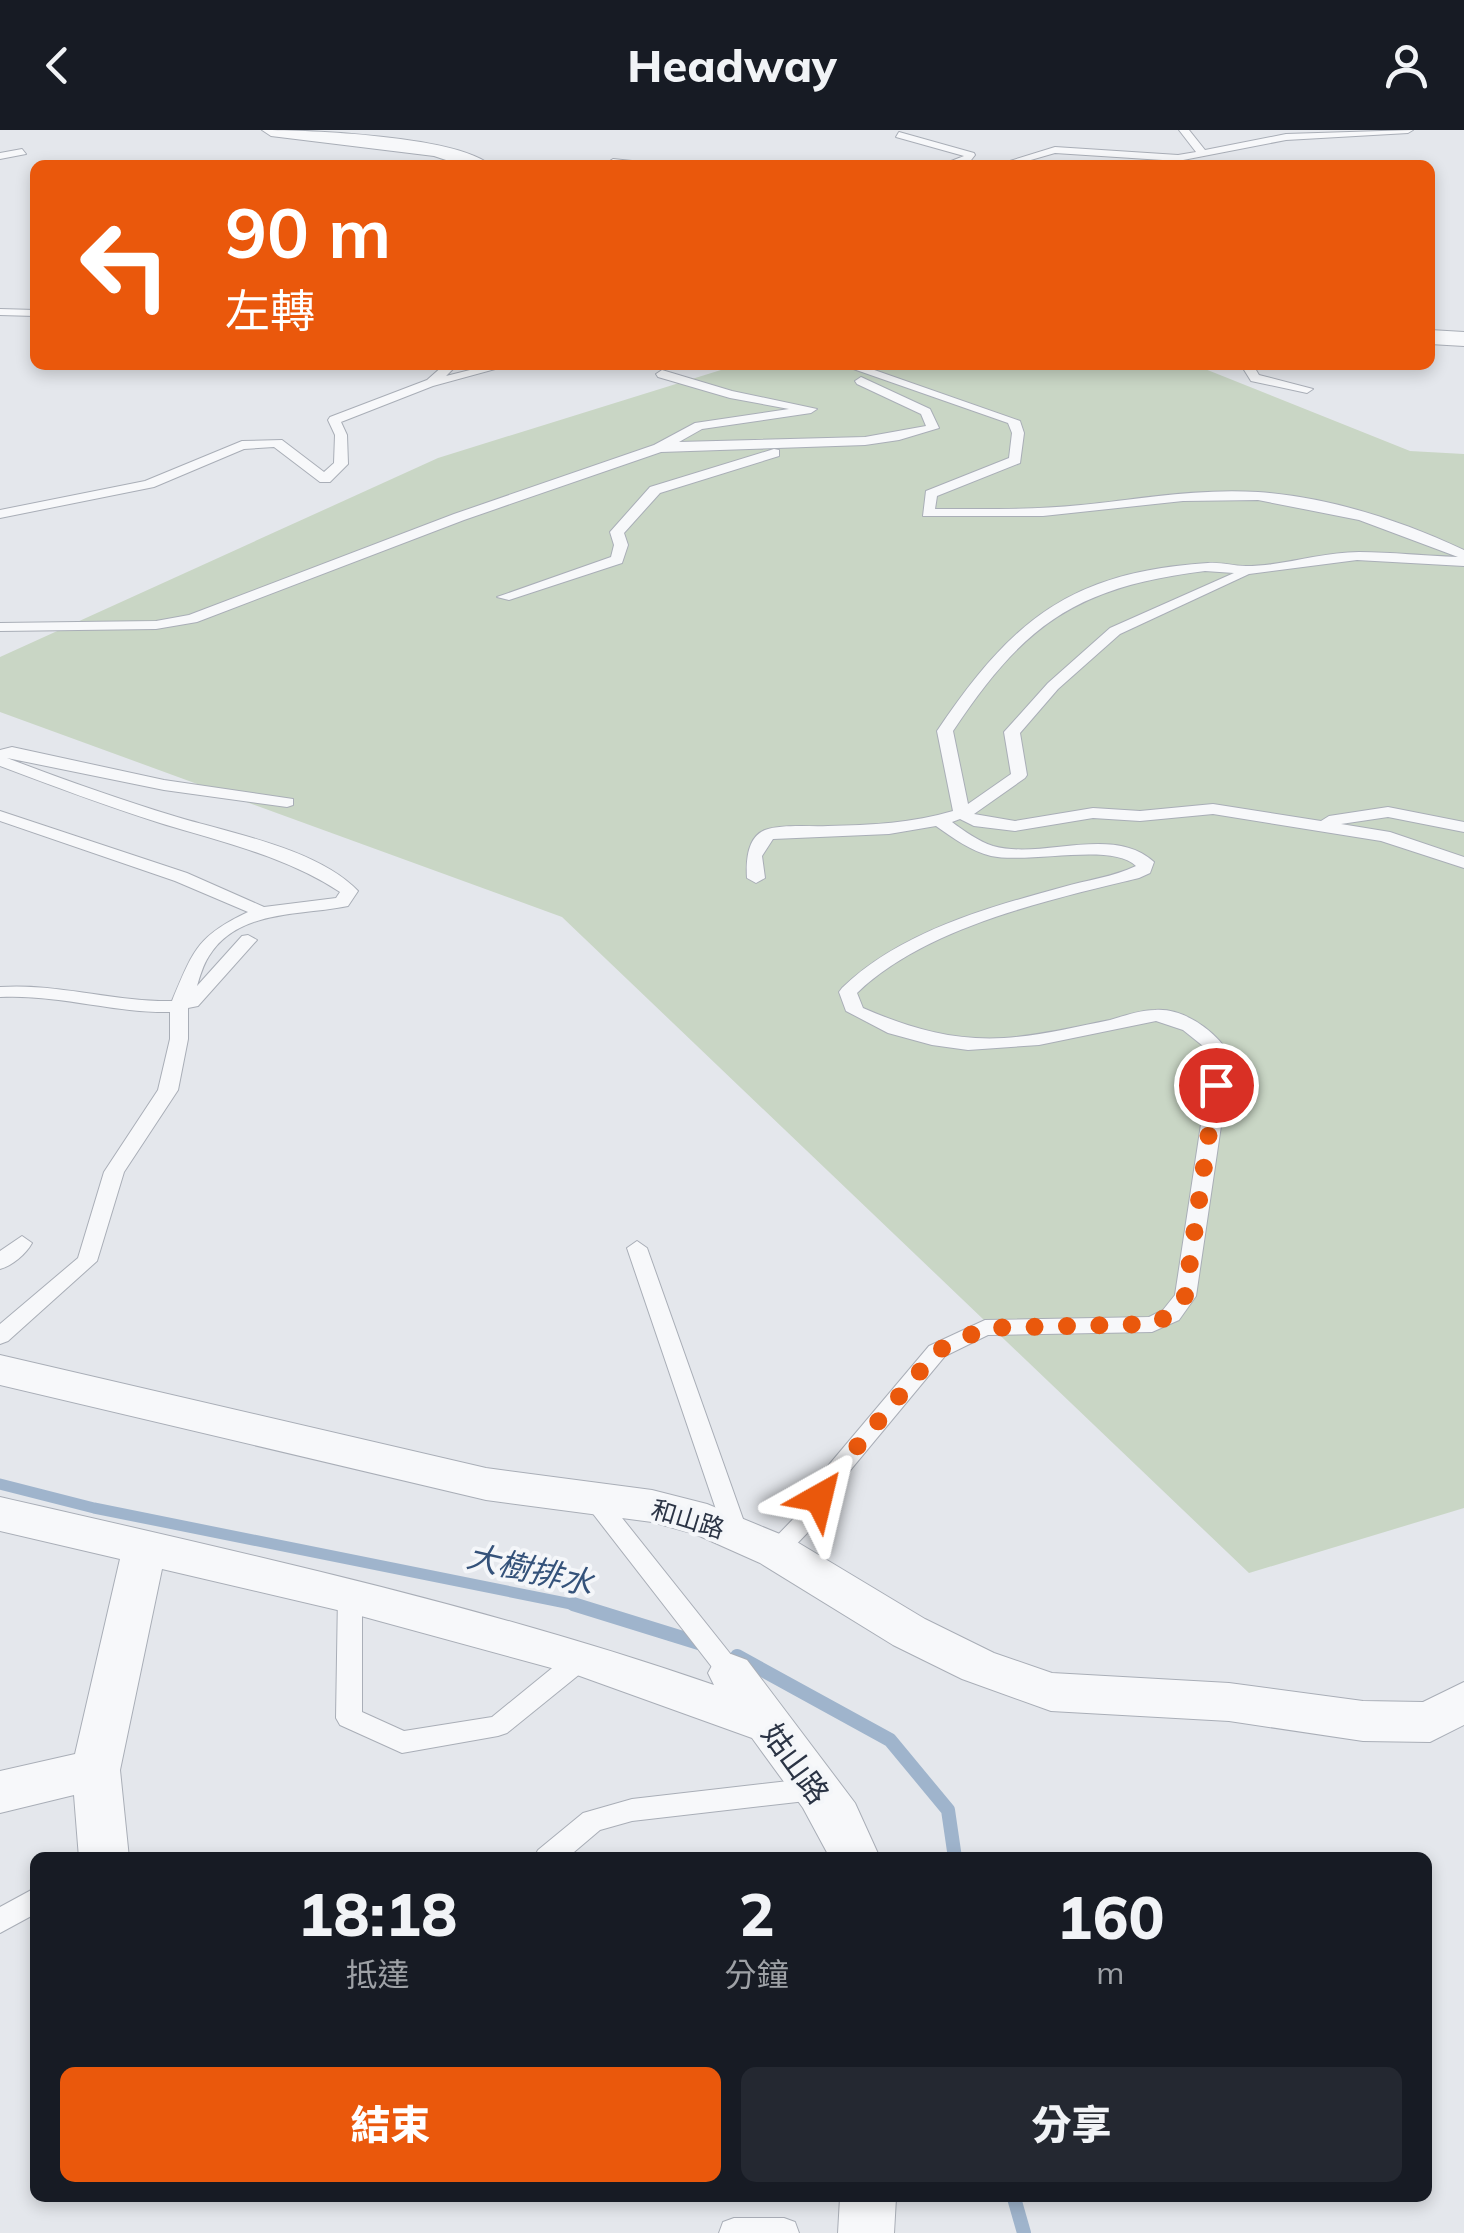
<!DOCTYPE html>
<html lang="zh-TW">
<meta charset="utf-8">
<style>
body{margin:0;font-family:Mulish,"Noto Sans TC",sans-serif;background:#242831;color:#f1f3f6;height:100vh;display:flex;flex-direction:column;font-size:38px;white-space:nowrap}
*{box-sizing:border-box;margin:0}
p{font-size:32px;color:#9ea1a6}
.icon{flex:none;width:55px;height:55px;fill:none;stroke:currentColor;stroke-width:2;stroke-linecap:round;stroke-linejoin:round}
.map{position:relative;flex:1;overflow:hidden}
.drawer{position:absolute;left:30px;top:1722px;width:1402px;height:350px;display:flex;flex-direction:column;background:#171b24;border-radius:15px;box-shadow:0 5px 15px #0003}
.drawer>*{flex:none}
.top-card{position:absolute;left:30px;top:30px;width:1405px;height:210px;border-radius:15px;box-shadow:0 5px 15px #0003;background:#ea580c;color:#fff;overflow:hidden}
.pin{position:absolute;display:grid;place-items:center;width:85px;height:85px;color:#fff;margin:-42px;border:5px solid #fff;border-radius:50%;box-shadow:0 2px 10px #0007}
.me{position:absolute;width:110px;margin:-55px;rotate:37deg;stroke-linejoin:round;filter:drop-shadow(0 0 8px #0008)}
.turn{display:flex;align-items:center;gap:35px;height:210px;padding:0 30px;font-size:45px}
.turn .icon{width:130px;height:130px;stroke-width:2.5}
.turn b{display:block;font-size:70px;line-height:85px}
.eta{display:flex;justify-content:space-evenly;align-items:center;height:170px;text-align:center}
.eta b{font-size:60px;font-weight:800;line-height:70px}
.action{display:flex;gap:20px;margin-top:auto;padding:20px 30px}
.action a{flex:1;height:115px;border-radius:15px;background:#ea580c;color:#fff;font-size:40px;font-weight:800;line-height:115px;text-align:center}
.action a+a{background:#242831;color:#f1f3f6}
header{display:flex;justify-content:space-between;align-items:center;height:130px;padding:0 30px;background:#171b24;font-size:45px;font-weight:800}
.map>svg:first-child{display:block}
.green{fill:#c9d6c5}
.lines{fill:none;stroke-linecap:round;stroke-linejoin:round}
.stream-far1{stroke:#9fb4cc;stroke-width:11}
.stream{stroke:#9fb4cc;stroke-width:14}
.lane-casing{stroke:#a9aeb7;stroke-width:2}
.street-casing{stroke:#a9aeb7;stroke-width:2}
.lane{fill:#f7f8fa;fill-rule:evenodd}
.street{fill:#f7f8fa;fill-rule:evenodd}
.route{stroke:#ea580c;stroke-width:18;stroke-dasharray:0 32.4}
.labels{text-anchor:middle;stroke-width:8;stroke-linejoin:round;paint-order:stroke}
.street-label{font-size:25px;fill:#2b3445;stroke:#f4f6f9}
.near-street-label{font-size:30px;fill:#2b3445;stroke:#f4f6f9}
.near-water-label{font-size:32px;font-style:italic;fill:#34527a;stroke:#f4f6f9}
</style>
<header><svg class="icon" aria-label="back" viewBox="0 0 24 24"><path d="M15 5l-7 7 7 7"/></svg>Headway<svg class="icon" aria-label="person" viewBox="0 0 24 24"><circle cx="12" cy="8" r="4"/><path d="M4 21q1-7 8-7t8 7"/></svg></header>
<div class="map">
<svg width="1464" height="2103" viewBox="0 0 1464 2103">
<rect width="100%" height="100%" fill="#e4e7ec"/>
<path class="green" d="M 737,235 L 1195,235 L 1410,321 L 1464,324 L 1464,1378 L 1249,1443 L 562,787 L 0,582 L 0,527 L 438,328 Z"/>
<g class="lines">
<path class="stream-far1" d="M 0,1354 L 94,1378 L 581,1476"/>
<path class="stream" d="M 573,1474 L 702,1514
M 737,1526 L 890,1610 L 948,1680 L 955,1728
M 1014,2068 L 1024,2103"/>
<g class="lane-casing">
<path id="lane" d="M 1179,0 L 1189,0 L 1205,20 L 1286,4 L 1413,0 L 1408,3 L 1286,10 L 1178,31 L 1055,23 L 1013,35 L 997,35 L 1055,17 L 1178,25 L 1196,22 Z
M 899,2 L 974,23 L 975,25 L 968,34 L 941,35 L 964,26 L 896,7 Z
M 22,19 L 26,24 L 0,29 L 0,23 Z
M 0,179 L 35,180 L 35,186 L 0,185 Z
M 444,235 L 457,235 L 446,246 L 490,235 L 510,235 L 433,256 L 341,292 L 347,305 L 348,334 L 330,352 L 320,352 L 274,317 L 244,319 L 154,357 L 0,388 L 0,380 L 145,351 L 242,311 L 282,310 L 324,342 L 334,333 L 335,305 L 328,290 L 330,287 L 427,250 Z
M 842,235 L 860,235 L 1020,291 L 1024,303 L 1020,333 L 937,366 L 935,379 C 984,379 1033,380 1081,375 C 1140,369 1199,358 1258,362 C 1328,367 1400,390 1464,420 L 1464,436 L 1357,430 L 1249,444 L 1120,504 L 1058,559 L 1020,603 L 1027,645 L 1025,648 L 974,684 L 1015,691 L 1093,678 L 1140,681 L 1213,674 L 1321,691 L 1329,686 L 1388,677 L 1464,692 L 1464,702 L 1388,687 L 1341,694 L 1390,702 L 1464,727 L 1464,738 L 1381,711 L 1213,684 L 1140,691 L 1093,688 L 1015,701 L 974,696 L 960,689 L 952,692 C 964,701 978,711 993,716 C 1042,730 1113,694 1154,732 L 1150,743 L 1139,748 C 1049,770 925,797 857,863 L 863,878 C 909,898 953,911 1004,908 C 1039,906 1075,897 1110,890 C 1124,886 1140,880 1155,880 C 1182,878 1211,898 1226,919 L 1227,955 L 1196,1166 L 1179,1190 L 1152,1202 L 988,1205 L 945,1226 L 838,1355 L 816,1394 L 784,1427 L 776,1430 L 768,1427 L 764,1421 L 768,1415 L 800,1382 L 822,1343 L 929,1216 L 985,1190 L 1149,1187 L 1163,1180 L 1175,1165 L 1207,955 L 1208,920 L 1183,900 L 1156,891 L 1039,915 L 968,920 L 932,915 L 888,903 L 846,881 L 839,862 L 842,858 C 900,802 986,778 1063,757 C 1087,750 1113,747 1136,736 C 1113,712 1028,734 991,726 C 971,721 953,708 936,696 L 889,704 L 773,709 L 762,726 L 765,748 L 756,753 L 747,748 C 746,732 747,707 765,700 C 783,694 809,697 828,696 C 871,695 913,693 953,681 L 937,601 C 1012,490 1070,442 1208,433 C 1221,432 1233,436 1246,436 C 1284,436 1321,422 1359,422 C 1392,422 1425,426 1458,427 L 1359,390 L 1258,370 L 1183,371 L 1043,386 L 923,386 L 926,361 L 1009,328 L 1012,303 L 1008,293 ZM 1205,441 L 1234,443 L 1110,498 L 1048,553 L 1004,602 L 1011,644 L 968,674 L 953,601 C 1024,494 1076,457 1205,441 Z
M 1241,235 L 1253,235 L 1259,245 L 1313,259 L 1307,263 L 1251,251 Z
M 662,240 L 732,261 L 817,279 L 811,283 L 702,299 L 679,312 L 865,307 L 926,296 L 921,284 L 857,254 L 855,251 L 861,247 L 930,279 L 939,298 L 899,310 L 865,315 L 661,322 L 464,390 L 197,492 L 156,499 L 0,501 L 0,493 L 156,491 L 189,485 L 454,384 L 654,315 L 695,293 L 789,279 L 730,268 L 658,247 L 656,244 Z
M 774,319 L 779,320 L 779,326 L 660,363 L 624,403 L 628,415 L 622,433 L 509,470 L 497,467 L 611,427 L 614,415 L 610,402 L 650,357 Z
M 12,617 L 164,650 L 293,669 L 293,675 L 287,677 L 164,660 L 7,628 C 62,649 118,669 174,686 C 229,703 317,718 358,761 L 348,776 C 301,786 238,779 209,826 C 203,835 200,846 197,856 L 242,806 L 248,805 L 257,810 L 198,876 L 188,878 L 188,909 L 178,960 L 124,1042 L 97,1131 L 8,1211 L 0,1214 L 0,1194 L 78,1128 L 104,1042 L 158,960 L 170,909 L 170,882 C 113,883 58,864 0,867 L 0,857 C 58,853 114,872 172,871 C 193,821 197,806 248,782 L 175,751 L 0,691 L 0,681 L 187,743 L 264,777 L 336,768 L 340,762 C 285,726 222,712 160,693 C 106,676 53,656 0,636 L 0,620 Z
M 22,1106 L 32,1113 C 26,1124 12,1136 0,1139 L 0,1121 Z
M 637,1111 L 647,1118 L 748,1403 L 744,1409 L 736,1412 L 728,1409 L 724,1403 L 627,1118 Z
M 595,1361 L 603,1364 L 740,1536 L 743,1543 L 740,1550 L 731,1553 L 722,1550 L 587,1376 L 583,1370 L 587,1364 Z
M 350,1456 L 358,1458 L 362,1465 L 362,1582 L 404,1601 L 492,1587 L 573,1521 L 582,1518 L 591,1521 L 594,1528 L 591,1535 L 507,1603 L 498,1606 L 402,1623 L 340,1595 L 336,1588 L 338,1465 L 342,1458 Z
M 815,1648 L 824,1651 L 828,1659 L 824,1667 L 815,1670 L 632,1691 L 600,1700 L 567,1728 L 534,1728 L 538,1720 L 583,1683 L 632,1669 Z
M 35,1758 L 35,1784 L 0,1803 L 0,1777 Z
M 734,2088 L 784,2088 L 795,2092 L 799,2103 L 719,2103 L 723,2092 Z"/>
</g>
<g class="street-casing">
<path id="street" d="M 262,0 C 309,0 457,6 490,35 L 461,35 L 434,26 L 271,6 Z
M 613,29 L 632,31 L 634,35 L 604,35 Z
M 1430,200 L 1464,202 L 1464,216 L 1430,214 Z
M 0,1225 L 486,1338 L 652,1360 L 707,1374 L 792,1409 L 925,1489 L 994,1523 L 1052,1543 L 1229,1553 L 1363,1571 L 1423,1572 L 1464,1552 L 1464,1595 L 1430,1612 L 1363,1611 L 1229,1591 L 1051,1581 L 962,1549 L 893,1515 L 760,1433 L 695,1404 L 652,1392 L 486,1370 L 0,1255 Z
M 0,1367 C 239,1422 480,1474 714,1555 L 708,1543 L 715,1530 L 731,1524 L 747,1530 L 855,1673 L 880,1728 L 830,1728 L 803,1678 L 752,1608 L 577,1545 L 350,1483 L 162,1439 L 120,1640 L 129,1728 L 79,1728 L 74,1665 L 0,1683 L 0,1641 L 75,1624 L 120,1429 L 0,1401 Z
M 840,2068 L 896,2068 L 894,2103 L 838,2103 Z"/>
</g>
<use href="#lane" class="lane"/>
<use href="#street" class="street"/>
</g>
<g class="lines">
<path class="route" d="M 819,1368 L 830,1349 L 937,1221 L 985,1198 L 1152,1194 L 1171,1185 L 1185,1166 L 1216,955"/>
</g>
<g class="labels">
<g class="street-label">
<text transform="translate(688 1389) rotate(17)" y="9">和山路</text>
</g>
<g class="near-street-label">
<text transform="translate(795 1634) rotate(54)" y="10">姑山路</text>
</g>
<g class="near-water-label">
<text transform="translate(530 1440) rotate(13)" y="11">大樹排水</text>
</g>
</g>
</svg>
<div class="pin" style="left:1216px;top:955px;background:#d93025"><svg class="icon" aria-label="arrive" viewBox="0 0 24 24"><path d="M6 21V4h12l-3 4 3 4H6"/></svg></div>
<svg class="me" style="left:819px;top:1368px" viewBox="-20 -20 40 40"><path d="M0-17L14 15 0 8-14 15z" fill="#ea580c" stroke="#fff" stroke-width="4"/></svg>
<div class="top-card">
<div class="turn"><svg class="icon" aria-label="left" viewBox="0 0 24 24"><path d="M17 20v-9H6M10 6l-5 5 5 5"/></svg><div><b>90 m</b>左轉</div></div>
</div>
<section class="drawer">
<div class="eta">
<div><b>18:18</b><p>抵達</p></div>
<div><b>2</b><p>分鐘</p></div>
<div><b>160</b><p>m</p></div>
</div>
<div class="action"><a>結束</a><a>分享</a></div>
</section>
</div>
